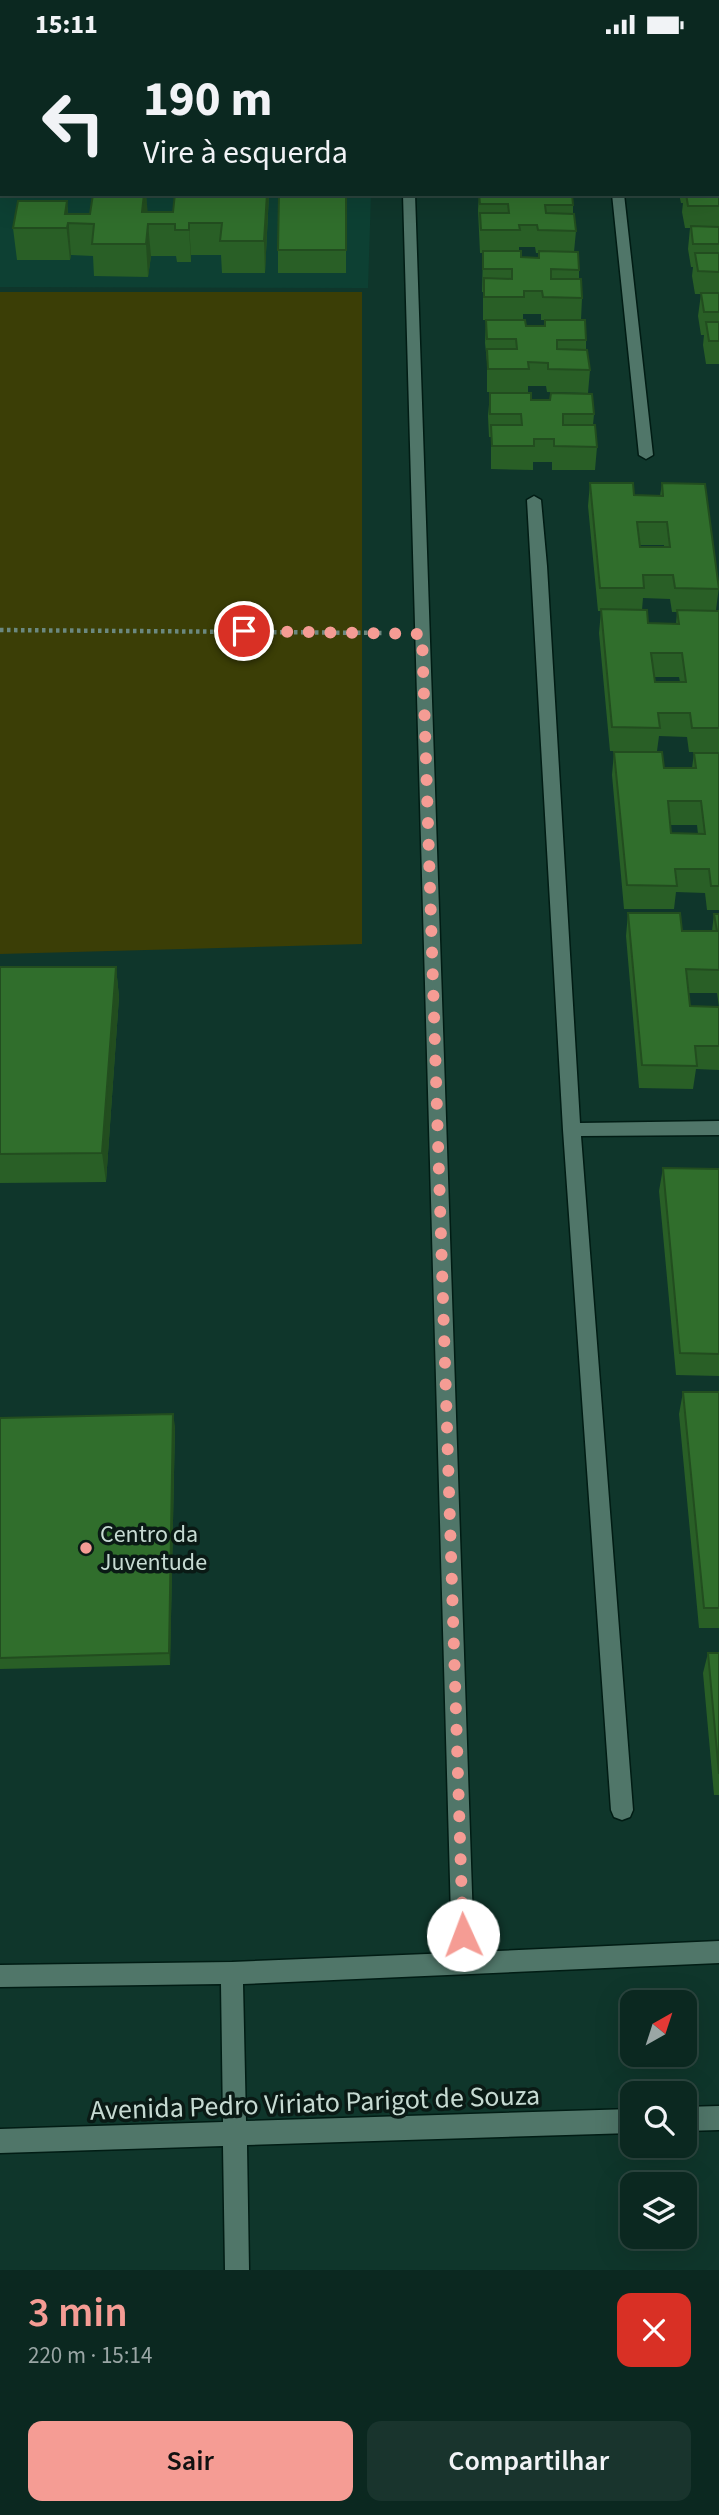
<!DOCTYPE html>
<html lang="pt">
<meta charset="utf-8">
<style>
body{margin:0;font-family:"Source Sans 3",sans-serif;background:#19342d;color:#f1f3f6;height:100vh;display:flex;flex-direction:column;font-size:26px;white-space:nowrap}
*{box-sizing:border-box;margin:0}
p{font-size:23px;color:#9aa6a5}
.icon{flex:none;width:38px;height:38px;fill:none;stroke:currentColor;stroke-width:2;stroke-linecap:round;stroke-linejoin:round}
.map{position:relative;height:2221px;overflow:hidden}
.drawer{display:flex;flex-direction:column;background:#0b2820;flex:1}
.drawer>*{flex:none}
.guide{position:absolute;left:0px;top:0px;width:719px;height:147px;box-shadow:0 7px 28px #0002,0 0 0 2px #2b443e;background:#0b2820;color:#f1f3f6;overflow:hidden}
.needle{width:46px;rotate:39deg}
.fabs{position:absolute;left:620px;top:1941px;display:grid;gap:14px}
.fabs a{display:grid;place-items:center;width:77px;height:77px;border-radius:14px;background:#0b2820;box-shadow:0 7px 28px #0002,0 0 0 2px #2b443e;font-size:35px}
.pin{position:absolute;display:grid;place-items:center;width:60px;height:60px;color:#fff;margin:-30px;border:4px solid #fff;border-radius:50%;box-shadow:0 2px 7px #0007}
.me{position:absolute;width:77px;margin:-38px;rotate:358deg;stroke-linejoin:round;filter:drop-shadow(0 0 5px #0008)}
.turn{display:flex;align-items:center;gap:24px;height:147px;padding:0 28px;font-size:32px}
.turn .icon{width:91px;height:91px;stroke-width:2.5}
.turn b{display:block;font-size:49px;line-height:60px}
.round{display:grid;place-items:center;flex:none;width:74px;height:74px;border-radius:14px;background:#19342d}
.headline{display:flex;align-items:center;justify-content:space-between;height:119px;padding:0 28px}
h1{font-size:42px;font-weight:600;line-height:52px;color:#f59c94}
.cta{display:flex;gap:14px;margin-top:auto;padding:14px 28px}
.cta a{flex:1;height:80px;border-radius:14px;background:#f59c94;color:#111;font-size:28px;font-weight:600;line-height:80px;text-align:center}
.cta a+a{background:#19342d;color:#f1f3f6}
.status{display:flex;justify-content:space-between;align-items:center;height:49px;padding:0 35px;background:#0b2820;direction:ltr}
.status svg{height:19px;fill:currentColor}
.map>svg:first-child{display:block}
.built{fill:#0d4033}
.green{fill:#3b3e06}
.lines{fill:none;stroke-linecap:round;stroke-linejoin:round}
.minor-casing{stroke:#011c14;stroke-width:3}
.path{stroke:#6b887f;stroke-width:4.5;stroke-dasharray:3.5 3.5;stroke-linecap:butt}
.minor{fill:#507669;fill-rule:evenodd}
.wall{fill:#295f26;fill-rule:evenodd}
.shaded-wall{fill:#224d1f}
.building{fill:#306e2c;stroke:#224d1f;stroke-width:2;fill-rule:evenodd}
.route{stroke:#f59c94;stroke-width:12;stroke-dasharray:0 21.6}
.poi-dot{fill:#f59c94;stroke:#0a1a15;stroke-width:2.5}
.labels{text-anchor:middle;stroke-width:7;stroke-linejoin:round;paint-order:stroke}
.poi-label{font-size:24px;fill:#c6dad2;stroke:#0a1a15;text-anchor:start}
.near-street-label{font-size:28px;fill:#c6dad2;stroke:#0a1a15}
</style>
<div class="status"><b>15:11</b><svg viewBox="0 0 49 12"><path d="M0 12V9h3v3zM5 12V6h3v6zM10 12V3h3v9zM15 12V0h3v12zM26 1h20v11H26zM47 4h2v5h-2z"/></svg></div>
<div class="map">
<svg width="719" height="2221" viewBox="0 0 719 2221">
<rect width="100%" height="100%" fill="#0f362b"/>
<path class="built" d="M 0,1 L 376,1 L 2,2 L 2,145 L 371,145 L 368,239 L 0,238 Z"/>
<path class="green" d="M 0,243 L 362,243 L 362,895 L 0,905 Z"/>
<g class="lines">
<g class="minor-casing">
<path id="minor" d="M 399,0 L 409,0 L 409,2 L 399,2 Z
M 718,47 L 719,47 L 719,53 L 718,53 Z
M 403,145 L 415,145 L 474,1903 L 719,1892 L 719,1914 L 243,1935 L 246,2072 L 632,2060 L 632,2084 L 247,2096 L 249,2221 L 225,2221 L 223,2097 L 0,2104 L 0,2080 L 223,2073 L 221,1935 L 0,1938 L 0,1916 L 232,1913 L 452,1904 Z
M 612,145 L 624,145 L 653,406 L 646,410 L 639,406 Z
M 534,447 L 541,451 L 547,517 L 580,1074 L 719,1072 L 719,1086 L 581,1087 L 633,1761 L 630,1768 L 622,1771 L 614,1768 L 611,1761 L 563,1081 L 527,451 Z
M 719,2057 L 719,2081 L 684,2082 L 684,2058 Z"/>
</g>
<path class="path" d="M 0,581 L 384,584"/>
<use href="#minor" class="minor"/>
</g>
<path class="wall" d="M 718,62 L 719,62 L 719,113 L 718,113 Z
M 719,121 L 719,315 L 706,315 L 703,296 L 704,286 L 701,286 L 698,267 L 701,245 L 695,245 L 692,227 L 693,218 L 691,218 L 688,200 L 690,179 L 685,179 L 682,163 L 683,154 L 681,154 L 679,145 L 718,145 Z
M 93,145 L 146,145 L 147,163 L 173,163 L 175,145 L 269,145 L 265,224 L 222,224 L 221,206 L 191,206 L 191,213 L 177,213 L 176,207 L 151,207 L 148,228 L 94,227 L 93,207 L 71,206 L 70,211 L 17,211 L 13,179 L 67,152 L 68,165 L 90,165 Z
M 346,145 L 346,224 L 278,224 L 278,201 Z
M 479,145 L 572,145 L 573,156 L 573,165 L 576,182 L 574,203 L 579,221 L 579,230 L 582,249 L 581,271 L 586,291 L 586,301 L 590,321 L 588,344 L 547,343 L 546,337 L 528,337 L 528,343 L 487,343 L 487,313 L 485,294 L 486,271 L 483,271 L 483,243 L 482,243 L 483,204 L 480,204 L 478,161 ZM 519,198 L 535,198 L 536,204 L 539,204 L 539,209 L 521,208 L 519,202 ZM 523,265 L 541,265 L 541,271 L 545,271 L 544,277 L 526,277 L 523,271 Z
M 490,344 L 531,351 L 594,365 L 593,376 L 597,398 L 595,421 L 552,421 L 552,413 L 533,413 L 533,421 L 491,420 L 491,388 L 489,388 L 488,367 Z
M 590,434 L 634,446 L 660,447 L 662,434 L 719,538 L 716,561 L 719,562 L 719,703 L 689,703 L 687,688 L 659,687 L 657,702 L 610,702 L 599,584 L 601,562 L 598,562 L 588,457 ZM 640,496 L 664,496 L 664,498 L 640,498 ZM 643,549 L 670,550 L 672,563 L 677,563 L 676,575 L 648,574 L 642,561 ZM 654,628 L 679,628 L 680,633 L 655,633 Z
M 614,703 L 664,719 L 692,719 L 694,704 L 719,704 L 719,861 L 707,861 L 705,844 L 676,843 L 674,860 L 624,860 L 612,726 ZM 670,776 L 697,776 L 698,785 L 671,784 Z
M 628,864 L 682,882 L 712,882 L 714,865 L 719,865 L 719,1021 L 696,1020 L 693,1040 L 639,1039 L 626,887 ZM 688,944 L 717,944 L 719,958 L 690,957 Z
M 0,918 L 116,918 L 119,948 L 106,1133 L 0,1134 Z
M 663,1119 L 719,1124 L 719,1327 L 676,1326 L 659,1142 Z
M 683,1343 L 719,1343 L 719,1579 L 699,1579 L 679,1365 Z
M 0,1369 L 175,1377 L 170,1616 L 0,1620 Z
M 708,1604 L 719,1604 L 719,1746 L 714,1746 L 703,1624 Z"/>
<path class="shaded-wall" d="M 144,145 L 146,145 L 148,166 L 142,163 Z
M 267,145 L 269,145 L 265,224 L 264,192 Z
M 67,152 L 71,206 L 70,211 L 65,165 Z
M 189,174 L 191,206 L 191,213 L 189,181 Z
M 148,175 L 151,207 L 148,228 L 146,195 Z
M 116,918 L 119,948 L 106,1133 L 102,1104 Z
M 173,1365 L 175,1377 L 170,1616 L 169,1604 Z"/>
<path class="building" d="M 215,0 L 276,0 L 275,2 L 215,2 Z
M 718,62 L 719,62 L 719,91 L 718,91 Z
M 718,116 L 719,121 L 719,157 L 688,157 L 686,145 L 718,145 Z
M 93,145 L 144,145 L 142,163 L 173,163 L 175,145 L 267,145 L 264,192 L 220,192 L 222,174 L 189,174 L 189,181 L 175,181 L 175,175 L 148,175 L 146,195 L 92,195 L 94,175 L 68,174 L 67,179 L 13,179 L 18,152 L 67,152 L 65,165 L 90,165 Z
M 279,145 L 346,145 L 346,201 L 278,201 Z
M 479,145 L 572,145 L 573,156 L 545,156 L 546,164 L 574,165 L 576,182 L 538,181 L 537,176 L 519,176 L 520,181 L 481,181 L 480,164 L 509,164 L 508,155 L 480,155 Z
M 691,177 L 719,178 L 719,195 L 693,195 Z
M 483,202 L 521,202 L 521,208 L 539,209 L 539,202 L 578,203 L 579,221 L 551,220 L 551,230 L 581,230 L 582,249 L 543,248 L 542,242 L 524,242 L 524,248 L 484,248 L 484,229 L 512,230 L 512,220 L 483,220 Z
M 695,204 L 719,204 L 719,223 L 698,222 Z
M 701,244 L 719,244 L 719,263 L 704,263 Z
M 486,271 L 525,271 L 526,277 L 545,277 L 545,271 L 585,271 L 586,291 L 557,291 L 557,300 L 587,301 L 590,321 L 548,320 L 548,314 L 528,313 L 529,320 L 488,320 L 487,300 L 517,300 L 516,290 L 487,290 Z
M 706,273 L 719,273 L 719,292 L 709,292 Z
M 490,344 L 531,344 L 531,351 L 550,351 L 551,344 L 592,345 L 594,365 L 563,365 L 563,376 L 595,376 L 597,398 L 554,397 L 554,390 L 534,390 L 534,397 L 492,397 L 491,376 L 522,376 L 521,365 L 490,365 Z
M 590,434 L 633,434 L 634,446 L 663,447 L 662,434 L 705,435 L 719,540 L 675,539 L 673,526 L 643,526 L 644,539 L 600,539 ZM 637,473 L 667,473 L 670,498 L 640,498 Z
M 601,560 L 647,561 L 648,574 L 679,575 L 677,561 L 719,562 L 719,679 L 692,679 L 690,664 L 658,664 L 660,679 L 612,678 ZM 651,604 L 682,604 L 686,633 L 655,633 Z
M 614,703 L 662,703 L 664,719 L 696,719 L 694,704 L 719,704 L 719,837 L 711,837 L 709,820 L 675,820 L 677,837 L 627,836 ZM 668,752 L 701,752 L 705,785 L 671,784 Z
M 628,864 L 680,864 L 682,882 L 717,882 L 714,865 L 719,865 L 719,921 L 686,920 L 690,957 L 719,958 L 719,997 L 695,997 L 697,1017 L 642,1016 Z
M 0,918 L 116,918 L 102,1104 L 0,1105 Z
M 663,1119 L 719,1120 L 719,1305 L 680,1304 Z
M 683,1343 L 719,1343 L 719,1559 L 704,1559 Z
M 173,1365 L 169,1604 L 0,1609 L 0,1369 Z
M 708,1604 L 719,1604 L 719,1725 Z"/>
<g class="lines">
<path class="route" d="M 244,582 L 422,585 L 463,1886"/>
</g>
<circle class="poi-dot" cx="86" cy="1499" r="7"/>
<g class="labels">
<g class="poi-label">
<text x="100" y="1493">Centro da<tspan x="100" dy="28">Juventude</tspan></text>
</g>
<g class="near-street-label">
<text transform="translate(315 2053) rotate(-2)" y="10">Avenida Pedro Viriato Parigot de Souza</text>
</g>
</g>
</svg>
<div class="fabs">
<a><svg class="needle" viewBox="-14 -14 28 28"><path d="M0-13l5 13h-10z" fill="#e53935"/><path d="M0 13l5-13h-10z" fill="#9aa6a5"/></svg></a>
<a><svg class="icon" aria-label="search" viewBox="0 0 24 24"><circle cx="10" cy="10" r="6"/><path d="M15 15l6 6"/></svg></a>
<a><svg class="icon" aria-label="layers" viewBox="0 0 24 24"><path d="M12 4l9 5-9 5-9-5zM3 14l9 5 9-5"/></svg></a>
</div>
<div class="pin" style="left:244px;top:582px;background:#d93025"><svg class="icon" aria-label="arrive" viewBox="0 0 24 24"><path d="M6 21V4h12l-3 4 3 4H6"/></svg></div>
<svg class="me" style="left:463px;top:1886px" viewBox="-20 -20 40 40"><circle r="19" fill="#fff"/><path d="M0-13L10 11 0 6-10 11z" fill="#f59c94"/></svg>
<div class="guide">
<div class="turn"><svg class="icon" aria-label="left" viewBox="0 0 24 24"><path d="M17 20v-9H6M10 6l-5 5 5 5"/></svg><div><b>190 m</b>Vire à esquerda</div></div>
</div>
</div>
<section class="drawer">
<div class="headline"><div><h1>3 min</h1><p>220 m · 15:14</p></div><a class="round" style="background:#d93025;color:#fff"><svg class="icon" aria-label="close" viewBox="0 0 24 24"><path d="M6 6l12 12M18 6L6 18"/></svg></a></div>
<div class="cta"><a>Sair</a><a>Compartilhar</a></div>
</section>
